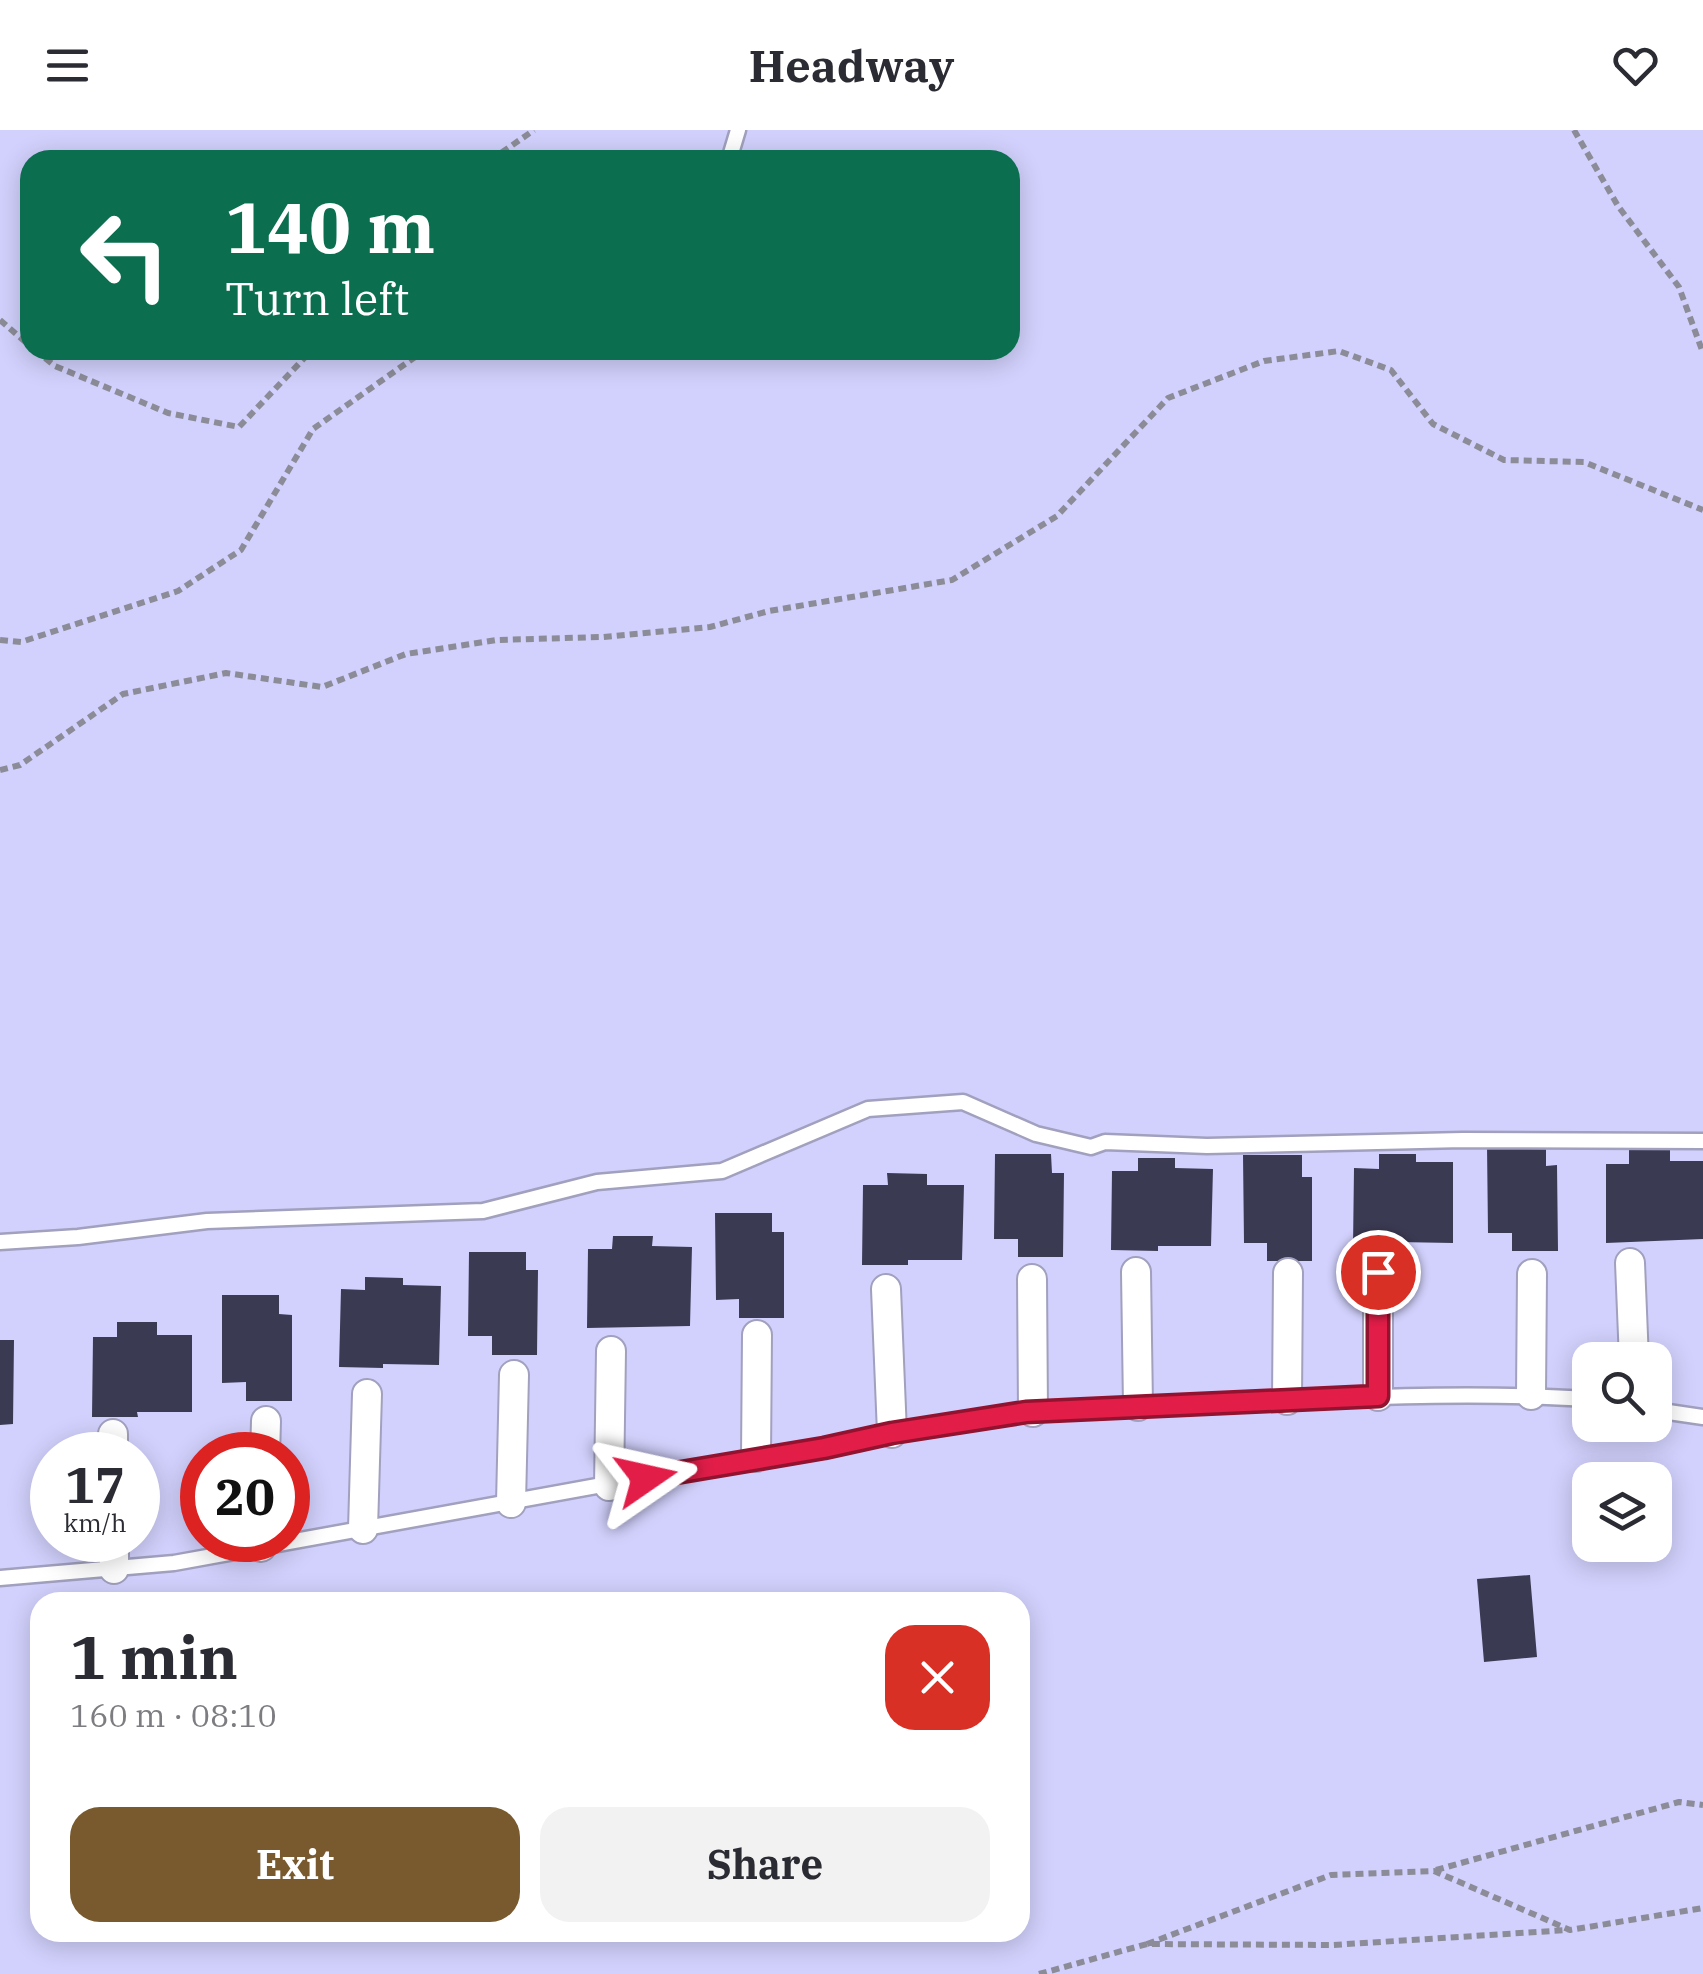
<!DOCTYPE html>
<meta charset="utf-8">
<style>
body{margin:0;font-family:"IBM Plex Serif",serif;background:#f2f2f3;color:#2b2b33;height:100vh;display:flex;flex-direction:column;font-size:38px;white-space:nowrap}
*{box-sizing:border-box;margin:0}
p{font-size:32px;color:#7c7c81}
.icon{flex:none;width:55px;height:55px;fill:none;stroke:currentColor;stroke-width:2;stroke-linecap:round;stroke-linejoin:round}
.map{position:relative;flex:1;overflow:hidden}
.panel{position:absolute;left:30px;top:1462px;width:1000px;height:350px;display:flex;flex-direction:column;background:#fff;border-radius:30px;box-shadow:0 5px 25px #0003}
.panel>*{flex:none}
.guide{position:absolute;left:20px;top:20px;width:1000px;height:210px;border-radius:30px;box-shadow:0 5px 25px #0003;background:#0b6e4f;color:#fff;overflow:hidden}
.controls{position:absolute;left:1572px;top:1212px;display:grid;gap:20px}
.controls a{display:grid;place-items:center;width:100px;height:100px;border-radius:20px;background:#fff;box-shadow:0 5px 25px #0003;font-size:50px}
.speed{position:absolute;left:30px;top:1302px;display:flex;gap:20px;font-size:50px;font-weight:700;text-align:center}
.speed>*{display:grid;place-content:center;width:130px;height:130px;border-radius:50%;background:#fff;box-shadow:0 5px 25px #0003;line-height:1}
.speed small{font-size:25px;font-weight:400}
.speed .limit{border:15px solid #d22;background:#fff;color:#111}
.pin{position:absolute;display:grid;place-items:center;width:85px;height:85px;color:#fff;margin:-42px;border:5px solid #fff;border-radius:50%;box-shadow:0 2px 10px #0007}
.me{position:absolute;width:110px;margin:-55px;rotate:79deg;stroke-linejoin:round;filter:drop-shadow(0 0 8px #0008)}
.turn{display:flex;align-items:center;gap:35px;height:210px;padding:0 40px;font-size:45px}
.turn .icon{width:130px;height:130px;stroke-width:2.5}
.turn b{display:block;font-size:70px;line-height:85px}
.round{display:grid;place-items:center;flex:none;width:105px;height:105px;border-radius:30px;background:#f2f2f3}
.summary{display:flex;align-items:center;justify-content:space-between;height:170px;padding:0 40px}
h1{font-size:60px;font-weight:700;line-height:75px}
.primary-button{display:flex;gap:20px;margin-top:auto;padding:20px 40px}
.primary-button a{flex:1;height:115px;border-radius:30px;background:#785a2e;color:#fff;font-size:40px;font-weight:700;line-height:115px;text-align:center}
.primary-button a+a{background:#f2f2f3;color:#2b2b33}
header{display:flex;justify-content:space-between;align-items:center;height:130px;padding:0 40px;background:#fff;font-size:45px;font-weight:700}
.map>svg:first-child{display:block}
.green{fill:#d2d1fd;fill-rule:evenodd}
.building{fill:#3b3a53}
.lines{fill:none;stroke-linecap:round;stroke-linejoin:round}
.lane-casing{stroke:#a1a0be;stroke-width:19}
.street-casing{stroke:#a1a0be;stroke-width:32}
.path{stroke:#8c8c98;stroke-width:6;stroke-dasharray:8 5;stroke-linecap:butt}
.lane{stroke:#fff;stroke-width:14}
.street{stroke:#fff;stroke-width:28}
.route-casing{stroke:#92132f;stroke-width:25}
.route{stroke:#e11d48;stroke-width:18}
</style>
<header><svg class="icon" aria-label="menu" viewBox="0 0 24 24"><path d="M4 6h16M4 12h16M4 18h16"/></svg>Headway<svg class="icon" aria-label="heart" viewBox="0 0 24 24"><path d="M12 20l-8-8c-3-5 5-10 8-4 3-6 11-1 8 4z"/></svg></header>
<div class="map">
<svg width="1703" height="1844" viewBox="0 0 1703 1844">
<rect width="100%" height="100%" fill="#efeffc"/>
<path class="green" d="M 0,0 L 1703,0 L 1703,1844 L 0,1844 ZM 30,30 L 1010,30 L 1010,220 L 30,220 ZM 1590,1230 L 1655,1230 L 1655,1295 L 1590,1295 ZM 52,1325 L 138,1325 L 138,1410 L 52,1410 ZM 202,1325 L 288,1325 L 288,1410 L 202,1410 ZM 1590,1350 L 1655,1350 L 1655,1415 L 1590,1415 ZM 40,1472 L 1020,1472 L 1020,1802 L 40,1802 Z"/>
<path class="building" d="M 1487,1015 L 1546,1015 L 1546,1036 L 1557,1035 L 1558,1121 L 1512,1121 L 1512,1103 L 1488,1103 Z
M 1629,1020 L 1670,1020 L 1670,1031 L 1703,1031 L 1703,1109 L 1606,1113 L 1606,1034 L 1629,1034 Z
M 995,1024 L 1051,1024 L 1052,1043 L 1064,1043 L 1063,1127 L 1018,1127 L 1018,1109 L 994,1109 Z
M 1379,1024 L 1416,1024 L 1416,1032 L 1453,1032 L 1453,1113 L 1397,1112 L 1397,1117 L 1353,1117 L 1354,1038 L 1379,1039 Z
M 1243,1025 L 1302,1025 L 1302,1047 L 1312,1047 L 1312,1131 L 1267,1131 L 1267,1113 L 1244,1113 Z
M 1138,1028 L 1175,1028 L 1175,1038 L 1213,1039 L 1211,1116 L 1158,1116 L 1158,1121 L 1111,1120 L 1112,1041 L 1138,1041 Z
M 887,1043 L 927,1044 L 927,1055 L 964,1055 L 962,1130 L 908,1130 L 908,1135 L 862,1135 L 863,1055 L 888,1055 Z
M 715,1083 L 772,1083 L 772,1102 L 784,1102 L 784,1188 L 739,1188 L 739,1169 L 716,1170 Z
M 613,1106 L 653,1106 L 652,1116 L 692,1117 L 690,1196 L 587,1198 L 588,1119 L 612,1119 Z
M 469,1122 L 526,1122 L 526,1140 L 538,1140 L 537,1225 L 492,1225 L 492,1206 L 468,1206 Z
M 365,1147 L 403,1148 L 403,1155 L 441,1156 L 439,1235 L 383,1234 L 383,1238 L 339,1237 L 341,1159 L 365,1160 Z
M 222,1165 L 279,1165 L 279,1184 L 292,1185 L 292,1271 L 246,1271 L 246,1252 L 222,1253 Z
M 117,1192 L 157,1192 L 157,1205 L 192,1205 L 192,1282 L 137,1282 L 138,1287 L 92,1287 L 93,1207 L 117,1207 Z
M 0,1210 L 14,1210 L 13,1294 L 0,1295 Z
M 1530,1445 L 1537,1527 L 1484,1532 L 1477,1449 Z"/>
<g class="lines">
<g class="lane-casing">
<path id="lane" d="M 729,30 L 738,0
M 0,1112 L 78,1107 L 207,1091 L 483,1081 L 597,1052 L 722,1041 L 868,979 L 963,972 L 1036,1004 L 1091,1017 L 1105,1012 L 1207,1016 L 1463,1010 L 1703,1011
M 1655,1280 L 1703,1287
M 0,1448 L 174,1433 L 756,1327 C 846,1315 935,1292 1026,1282 C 1102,1275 1179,1274 1255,1271 C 1366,1267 1479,1262 1590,1269"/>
</g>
<g class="street-casing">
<path id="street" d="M 1630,1133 L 1634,1230
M 1136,1142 L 1138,1276
M 1032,1149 L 1033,1282
M 886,1159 L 892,1303
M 1531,1265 L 1532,1144
M 1378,1266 L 1378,1142
M 1287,1270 L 1288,1143
M 113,1304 L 113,1325
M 265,1325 L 266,1291
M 756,1327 L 757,1205
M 609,1356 L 611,1221
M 511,1373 L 514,1245
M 363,1399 L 367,1264
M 114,1410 L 114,1439
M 261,1417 L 262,1410"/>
</g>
<path class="path" d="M 1574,0 L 1618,76 L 1679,157 L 1703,223
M 491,30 L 534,0
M 0,190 L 30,216
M 35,220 L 55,236 L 168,283 L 239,297 L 312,220
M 0,510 L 21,512 L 178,461 L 241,420 L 313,299 L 425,220
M 0,640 L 20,635 L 123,564 L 226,543 L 322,557 L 406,524 L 497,510 L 603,507 L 710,497 L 769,481 L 952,450 L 1057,386 L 1168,268 L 1264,231 L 1339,221 L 1391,240 L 1433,294 L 1504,330 L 1584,332 L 1703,380
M 1436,1740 L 1679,1672 L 1703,1675
M 1147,1814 L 1331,1745 L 1434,1741 L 1570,1800 L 1703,1778
M 1039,1844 L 1147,1814 L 1333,1815 L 1568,1800"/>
<use href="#lane" class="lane"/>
<use href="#street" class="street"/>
</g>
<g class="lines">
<g class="route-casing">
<path id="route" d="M 646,1348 L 824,1318 L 892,1303 L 1026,1282 L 1378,1266 L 1378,1142"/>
</g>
<use href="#route" class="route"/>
</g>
</svg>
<div class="controls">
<a><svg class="icon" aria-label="search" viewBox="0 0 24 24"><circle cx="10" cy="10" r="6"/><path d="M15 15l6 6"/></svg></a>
<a><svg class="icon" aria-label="layers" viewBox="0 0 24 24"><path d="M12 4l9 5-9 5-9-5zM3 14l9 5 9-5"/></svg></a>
</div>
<div class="speed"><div>17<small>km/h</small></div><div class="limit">20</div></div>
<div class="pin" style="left:1378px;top:1142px;background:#d93025"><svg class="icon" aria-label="arrive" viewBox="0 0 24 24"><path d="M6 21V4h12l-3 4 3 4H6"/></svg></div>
<svg class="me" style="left:646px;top:1348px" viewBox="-20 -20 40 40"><path d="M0-17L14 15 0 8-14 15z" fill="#e11d48" stroke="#fff" stroke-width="4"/></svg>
<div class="guide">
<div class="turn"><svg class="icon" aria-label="left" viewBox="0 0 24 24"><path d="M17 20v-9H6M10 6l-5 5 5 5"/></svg><div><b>140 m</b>Turn left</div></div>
</div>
<section class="panel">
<div class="summary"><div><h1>1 min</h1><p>160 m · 08:10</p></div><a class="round" style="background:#d93025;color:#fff"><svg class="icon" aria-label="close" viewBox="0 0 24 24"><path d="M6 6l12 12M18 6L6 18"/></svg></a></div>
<div class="primary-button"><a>Exit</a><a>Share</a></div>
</section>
</div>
